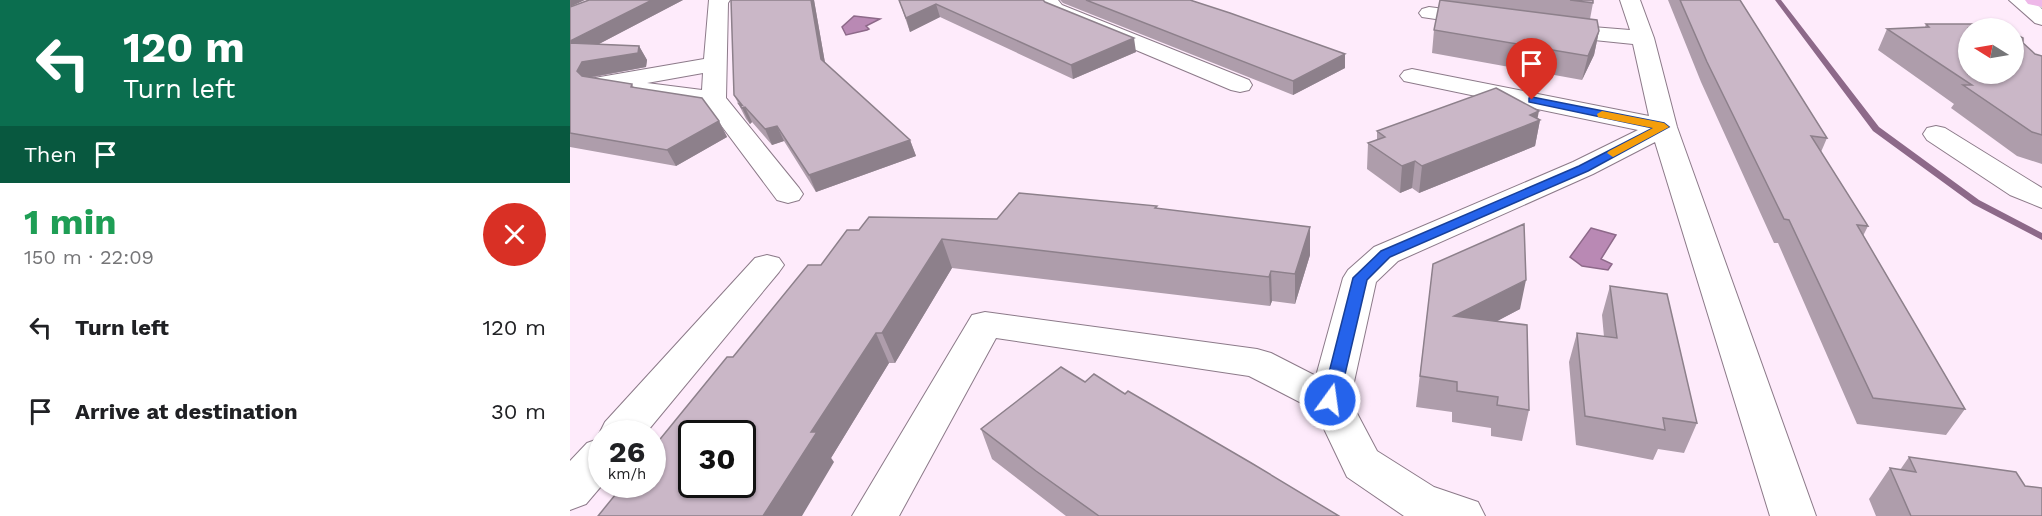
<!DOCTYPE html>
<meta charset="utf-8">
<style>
body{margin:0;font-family:"Work Sans",sans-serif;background:#f6f6f6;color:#202124;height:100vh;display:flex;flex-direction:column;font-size:22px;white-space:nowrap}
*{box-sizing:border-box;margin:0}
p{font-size:20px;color:#757577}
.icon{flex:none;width:33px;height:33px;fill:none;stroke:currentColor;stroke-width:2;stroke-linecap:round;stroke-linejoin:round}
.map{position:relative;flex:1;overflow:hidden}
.panel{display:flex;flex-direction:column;background:#fff;width:570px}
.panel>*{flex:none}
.guide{background:#0b6e4f;color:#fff;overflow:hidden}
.needle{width:39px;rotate:281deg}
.controls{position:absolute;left:1388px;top:18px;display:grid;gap:12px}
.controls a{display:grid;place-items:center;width:66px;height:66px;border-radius:50%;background:#fff;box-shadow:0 2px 4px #0004;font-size:30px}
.speed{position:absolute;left:18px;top:420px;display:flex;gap:12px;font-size:30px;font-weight:700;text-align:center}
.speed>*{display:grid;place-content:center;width:78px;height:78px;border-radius:50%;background:#fff;box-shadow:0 2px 4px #0004;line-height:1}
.speed small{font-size:15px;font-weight:400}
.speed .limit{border:3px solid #111;border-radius:9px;background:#fff;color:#111}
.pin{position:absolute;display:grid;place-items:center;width:51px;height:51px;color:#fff;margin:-62px -26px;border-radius:50% 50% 50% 0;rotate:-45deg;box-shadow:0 0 6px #0007}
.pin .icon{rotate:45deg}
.me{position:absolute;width:66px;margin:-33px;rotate:14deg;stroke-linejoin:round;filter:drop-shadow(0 0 4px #0008)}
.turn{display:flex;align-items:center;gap:21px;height:126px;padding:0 24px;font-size:27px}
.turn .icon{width:78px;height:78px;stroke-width:2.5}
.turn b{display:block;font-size:42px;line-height:51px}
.then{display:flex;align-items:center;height:57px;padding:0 24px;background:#0003;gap:12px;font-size:22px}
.round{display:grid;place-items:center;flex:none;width:63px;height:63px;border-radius:32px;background:#f6f6f6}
.summary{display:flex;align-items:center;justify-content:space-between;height:102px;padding:0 24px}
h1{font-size:36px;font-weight:700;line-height:45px;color:#1e9e55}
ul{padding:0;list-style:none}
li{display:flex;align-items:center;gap:18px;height:84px;padding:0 24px}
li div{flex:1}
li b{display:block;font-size:22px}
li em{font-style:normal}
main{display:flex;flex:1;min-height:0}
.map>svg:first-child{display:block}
.water{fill:#b989b4;stroke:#8d6989;stroke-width:1.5}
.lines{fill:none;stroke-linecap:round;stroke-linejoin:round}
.stream{fill:#8d6989;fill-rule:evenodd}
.minor-casing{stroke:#8c7a89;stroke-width:2}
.major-casing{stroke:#dcdbdc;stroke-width:2}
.minor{fill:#fff;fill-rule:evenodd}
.major{fill:#eeb8e9;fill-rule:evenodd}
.wall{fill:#ae9dab}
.shaded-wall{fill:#8d808b}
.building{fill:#cab7c7;stroke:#8d808b;stroke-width:1.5;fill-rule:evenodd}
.route{fill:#2563eb;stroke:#184099;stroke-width:1.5}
.slow{fill:#f59e0b}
</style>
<main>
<section class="panel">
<div class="guide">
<div class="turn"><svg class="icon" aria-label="left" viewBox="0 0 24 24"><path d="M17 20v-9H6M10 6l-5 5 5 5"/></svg><div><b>120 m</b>Turn left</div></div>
<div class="then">Then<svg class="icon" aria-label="arrive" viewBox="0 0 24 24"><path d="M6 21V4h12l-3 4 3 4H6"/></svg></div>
</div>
<div class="summary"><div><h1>1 min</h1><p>150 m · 22:09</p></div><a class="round" style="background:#d93025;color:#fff"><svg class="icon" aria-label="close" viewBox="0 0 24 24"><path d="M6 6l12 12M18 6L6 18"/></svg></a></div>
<ul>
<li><svg class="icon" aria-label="left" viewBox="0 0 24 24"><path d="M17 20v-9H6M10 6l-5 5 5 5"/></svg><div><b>Turn left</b></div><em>120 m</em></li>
<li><svg class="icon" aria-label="arrive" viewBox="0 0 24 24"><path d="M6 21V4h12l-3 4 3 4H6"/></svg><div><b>Arrive at destination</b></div><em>30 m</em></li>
</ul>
</section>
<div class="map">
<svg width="1472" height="516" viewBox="0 0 1472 516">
<rect width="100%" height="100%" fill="#feebfb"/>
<path class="water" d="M 284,16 L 310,19 L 296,26 L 299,29 L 297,30 L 276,35 L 272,27 Z
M 1021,228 L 1046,235 L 1031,259 L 1042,264 L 1038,270 L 1012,266 L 1000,257 Z"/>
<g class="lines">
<path class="stream" d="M 1205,0 L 1211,0 L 1309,127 L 1409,200 L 1472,233 L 1472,240 L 1403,204 L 1303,131 Z"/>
<g class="minor-casing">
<path id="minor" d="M 139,0 L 160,0 L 158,3 L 156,98 L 229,188 L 233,194 L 229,200 L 218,203 L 207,200 L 136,105 L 30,91 L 21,89 L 18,84 L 21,79 L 30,77 L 134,59 ZM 133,73 L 132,90 L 77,83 Z
M 468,0 L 488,0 L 492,5 L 679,80 L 682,85 L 679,90 L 670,92 L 661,90 L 478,13 Z
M 1050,0 L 1070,0 L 1084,38 L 1107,127 L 1246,516 L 1200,516 L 1085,142 L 1023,174 L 828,261 L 806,282 L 780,400 L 807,451 L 864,487 L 908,502 L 915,516 L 834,516 L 777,477 L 745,410 L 679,376 L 426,338 L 329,516 L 282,516 L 402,315 L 415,312 L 687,349 L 701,353 L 746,376 L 773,278 L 778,270 L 804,247 L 1003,162 L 1068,130 L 834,81 L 830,76 L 834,71 L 842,69 L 1079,116 L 1063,44 L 985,36 L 977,35 L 974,30 L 977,25 L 985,24 L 1060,30 Z
M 1439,0 L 1461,0 L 1472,9 L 1472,25 L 1465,23 Z
M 859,7 L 913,14 L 920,16 L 923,20 L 920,24 L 913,26 L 852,17 L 849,13 L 852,9 Z
M 1366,126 L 1375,128 L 1472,188 L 1472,208 L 1440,195 L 1357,140 L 1353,134 L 1357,128 Z
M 197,255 L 209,258 L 214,265 L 209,272 L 75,434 L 32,434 L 33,484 L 16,504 L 0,510 L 0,461 L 17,443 L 31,438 L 29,434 L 35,422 L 185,258 Z"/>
</g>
<g class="major-casing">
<path id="major" d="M 1455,0 L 1472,0 L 1472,7 L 1458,4 Z"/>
</g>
<use href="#minor" class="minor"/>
<use href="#major" class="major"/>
</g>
<path class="wall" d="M 113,0 L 29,44 L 69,46 L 77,60 L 76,67 L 20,78 L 62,84 L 64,88 L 149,121 L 157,137 L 106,166 L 0,147 L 0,7 Z
M 161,0 L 244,0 L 255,63 L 340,140 L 346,156 L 246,192 L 214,141 L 202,145 L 182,122 L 180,124 L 176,119 L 164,95 Z
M 329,0 L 475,2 L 566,52 L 503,79 L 370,17 L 340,32 Z
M 490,0 L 620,0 L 775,54 L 775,68 L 723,95 L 493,3 Z
M 871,0 L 1023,0 L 1023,3 L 1020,19 L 1029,31 L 1024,55 L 1012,80 L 862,53 L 864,30 Z
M 1098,0 L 1170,0 L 1257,138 L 1251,152 L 1298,226 L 1293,236 L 1395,409 L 1376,435 L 1287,424 L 1208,243 L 1204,243 L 1131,82 Z
M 1356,24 L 1453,43 L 1465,54 L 1472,56 L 1472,164 L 1447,156 L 1381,108 L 1384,104 L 1308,50 L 1317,29 L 1355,27 Z
M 968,118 L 970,120 L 965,146 L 849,193 L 842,188 L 830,193 L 797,169 L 798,143 L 807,140 L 807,131 Z
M 587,209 L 740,227 L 740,255 L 725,304 L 702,301 L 700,306 L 382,268 L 325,363 L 319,363 L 261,458 L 264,462 L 163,357 L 251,265 L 289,230 L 427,219 Z
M 863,264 L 950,309 L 927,321 L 959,410 L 952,441 L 921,436 L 921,428 L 882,422 L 882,412 L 846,407 Z
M 1040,286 L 1127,423 L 1114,453 L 1088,449 L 1083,460 L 1006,445 L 999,362 L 1007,333 L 1034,337 L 1032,315 Z
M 515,382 L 555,394 L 769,516 L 496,516 L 422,459 L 411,429 Z
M 1339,457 L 1455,486 L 1472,516 L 1306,516 L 1299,499 L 1320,468 L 1330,470 Z"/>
<path class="shaded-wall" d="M 0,0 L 15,0 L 0,7 Z
M 82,0 L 113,0 L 4,57 L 0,50 L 0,41 Z
M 241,0 L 244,0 L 257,74 L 251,59 Z
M 366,4 L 370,17 L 340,32 L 336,18 Z
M 1029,31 L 1024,55 L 1012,80 L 1018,56 Z
M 564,38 L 566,52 L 503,79 L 501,65 Z
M 69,46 L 77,60 L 76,67 L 21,77 L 16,85 L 7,71 L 12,62 Z
M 775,54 L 775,68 L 723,95 L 723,81 Z
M 175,107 L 182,122 L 180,124 L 172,108 Z
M 969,111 L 967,121 L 970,120 L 965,146 L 849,193 L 852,166 Z
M 149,121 L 157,137 L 106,166 L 97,150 Z
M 207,126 L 214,141 L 202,145 L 195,129 Z
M 340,140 L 346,156 L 246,192 L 239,175 Z
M 845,161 L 842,188 L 830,193 L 832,166 Z
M 740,227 L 740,255 L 725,304 L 725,274 Z
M 372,239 L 382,268 L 325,363 L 312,333 Z
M 701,271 L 702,301 L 700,306 L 699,277 Z
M 956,280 L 950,309 L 880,346 L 884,316 Z
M 306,333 L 319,363 L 261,458 L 264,462 L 232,516 L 193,516 L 241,432 Z"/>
<path class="building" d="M 19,0 L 82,0 L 0,41 L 0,7 Z
M 161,0 L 241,0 L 251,59 L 340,140 L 239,175 L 207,126 L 195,129 L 175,107 L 172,108 L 169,104 L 172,105 L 164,95 Z
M 329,0 L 473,0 L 475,2 L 564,38 L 501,65 L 366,4 L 336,18 Z
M 516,0 L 620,0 L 660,13 L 775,54 L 723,81 Z
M 870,0 L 1027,20 L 1029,31 L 1018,56 L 864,30 Z
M 1000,0 L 1023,0 L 1023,3 Z
M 1110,0 L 1170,0 L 1257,138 L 1241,136 L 1298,226 L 1287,225 L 1395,409 L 1303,398 L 1219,220 L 1214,219 L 1137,62 Z
M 1356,24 L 1427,24 L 1435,28 L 1398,28 L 1398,74 L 1443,74 L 1443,33 L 1453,38 L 1453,43 L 1465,54 L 1472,56 L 1472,135 L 1462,132 L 1393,85 L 1402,85 L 1317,29 L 1359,27 Z
M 0,43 L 69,46 L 68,53 L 12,62 L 7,71 L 12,76 L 62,84 L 61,87 L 132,98 L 149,121 L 97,150 L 0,133 Z
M 926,88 L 969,111 L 960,115 L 970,120 L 852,166 L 845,161 L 832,166 L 798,143 L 815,137 L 807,131 Z
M 449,193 L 587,206 L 585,208 L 740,227 L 725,274 L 701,271 L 699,277 L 372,239 L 312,333 L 306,333 L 241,432 L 247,432 L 193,516 L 28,516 L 54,484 L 82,484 L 82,449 L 157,357 L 163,357 L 238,265 L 251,265 L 277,230 L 289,230 L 299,217 L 427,219 ZM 122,434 L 172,434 L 172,484 L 122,484 Z
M 954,224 L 956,280 L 884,316 L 957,325 L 959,410 L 927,405 L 928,397 L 887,391 L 887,382 L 850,376 L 863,264 Z
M 1040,286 L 1097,294 L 1127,423 L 1093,418 L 1095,430 L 1015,416 L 1007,333 L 1047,338 Z
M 491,367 L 515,382 L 524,374 L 555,394 L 558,391 L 683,464 L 769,516 L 529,516 L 466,471 L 411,429 Z
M 1339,457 L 1446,472 L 1455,486 L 1472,488 L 1472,516 L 1341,516 L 1320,468 L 1346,472 Z"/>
<path class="route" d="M 962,97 L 1094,123 L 1099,127 L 1018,171 L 820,257 L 797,280 L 769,400 L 766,405 L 760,406 L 754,405 L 752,400 L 783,278 L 811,251 L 1009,166 L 1083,128 L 959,102 L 959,98 Z"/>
<path class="slow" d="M 1032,111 L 1094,123 L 1099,127 L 1043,157 L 1037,153 L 1039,151 L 1083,128 L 1028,117 L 1027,114 Z"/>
</svg>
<div class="controls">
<a><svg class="needle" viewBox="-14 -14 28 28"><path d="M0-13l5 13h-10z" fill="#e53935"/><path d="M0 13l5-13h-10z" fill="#757577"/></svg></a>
</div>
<div class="speed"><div>26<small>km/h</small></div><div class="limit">30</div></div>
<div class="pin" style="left:962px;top:100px;background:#d93025"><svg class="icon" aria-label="arrive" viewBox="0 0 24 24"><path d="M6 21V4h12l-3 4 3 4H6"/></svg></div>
<svg class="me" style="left:760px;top:400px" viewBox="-20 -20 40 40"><circle r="17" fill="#2563eb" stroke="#fff" stroke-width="3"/><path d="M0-11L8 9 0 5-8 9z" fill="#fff"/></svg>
</div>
</main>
